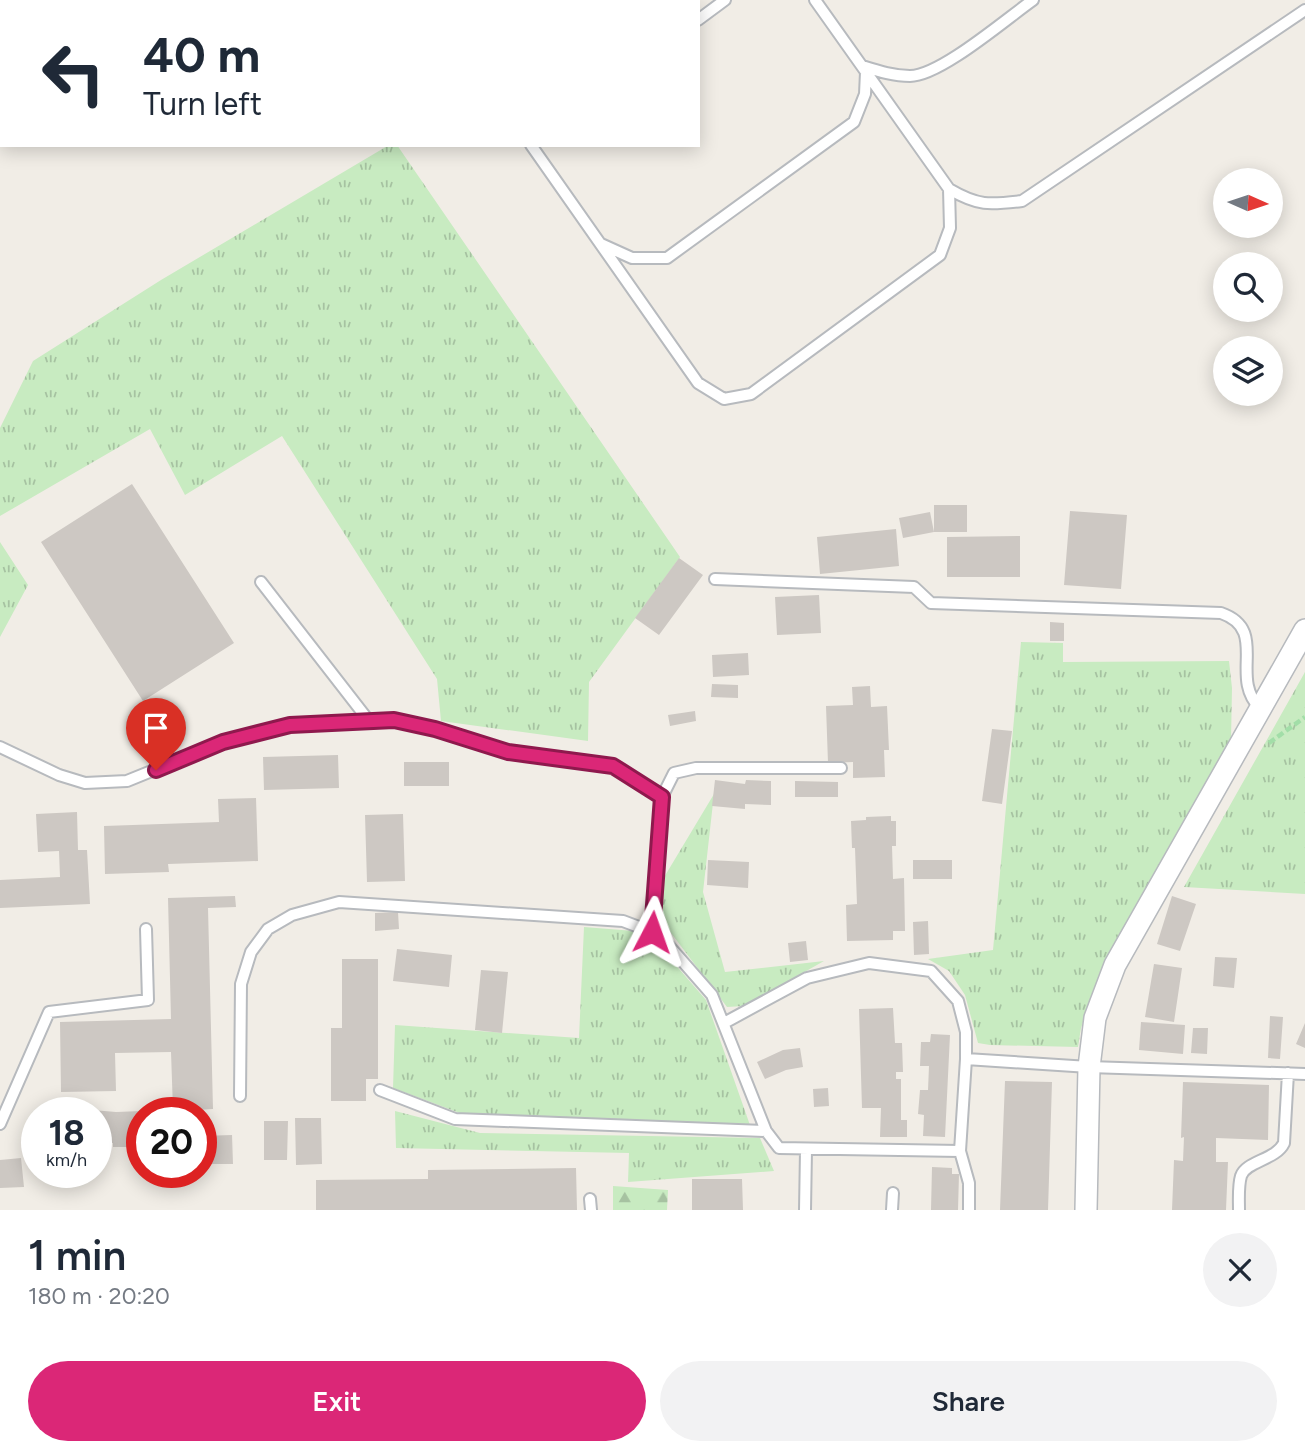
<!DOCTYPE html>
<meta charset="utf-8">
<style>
body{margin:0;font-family:Figtree,sans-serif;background:#f2f2f3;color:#1f2937;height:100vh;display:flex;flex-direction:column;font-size:26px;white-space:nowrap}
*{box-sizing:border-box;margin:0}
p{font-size:23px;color:#747a83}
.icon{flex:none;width:38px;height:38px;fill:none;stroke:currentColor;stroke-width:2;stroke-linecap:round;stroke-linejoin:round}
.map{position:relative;height:1210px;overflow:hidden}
.drawer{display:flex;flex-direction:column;background:#fff;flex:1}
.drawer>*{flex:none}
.top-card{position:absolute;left:0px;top:0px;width:700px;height:147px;box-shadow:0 4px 18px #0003;background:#fff;color:#1f2937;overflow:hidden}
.needle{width:46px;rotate:93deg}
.controls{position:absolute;left:1213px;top:168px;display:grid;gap:14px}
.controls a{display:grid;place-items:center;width:70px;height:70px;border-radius:50%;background:#fff;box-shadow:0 4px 18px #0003;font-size:35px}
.speed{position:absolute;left:21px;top:1097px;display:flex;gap:14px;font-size:35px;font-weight:700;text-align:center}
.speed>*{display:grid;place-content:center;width:91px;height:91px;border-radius:50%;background:#fff;box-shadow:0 4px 18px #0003;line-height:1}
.speed small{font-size:18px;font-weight:400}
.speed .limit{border:10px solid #d22;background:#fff;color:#111}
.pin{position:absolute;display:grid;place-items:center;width:60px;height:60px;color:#fff;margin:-72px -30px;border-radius:50% 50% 50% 0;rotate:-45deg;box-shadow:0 0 7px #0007}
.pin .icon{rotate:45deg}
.me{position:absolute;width:77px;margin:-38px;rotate:4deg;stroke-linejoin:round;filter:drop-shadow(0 0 5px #0008)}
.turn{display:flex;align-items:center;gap:24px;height:147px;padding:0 28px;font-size:32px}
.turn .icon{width:91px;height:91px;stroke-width:2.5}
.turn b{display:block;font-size:49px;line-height:60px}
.round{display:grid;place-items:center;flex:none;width:74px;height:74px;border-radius:37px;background:#f2f2f3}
.overview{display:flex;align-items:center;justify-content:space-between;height:119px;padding:0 28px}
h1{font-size:42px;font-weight:600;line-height:52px}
.action{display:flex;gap:14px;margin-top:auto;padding:14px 28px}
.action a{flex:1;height:80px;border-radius:42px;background:#db2777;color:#fff;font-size:28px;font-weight:600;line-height:80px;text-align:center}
.action a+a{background:#f2f2f3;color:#1f2937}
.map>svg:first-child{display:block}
.grass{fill:url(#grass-tufts)}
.forest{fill:url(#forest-firs)}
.building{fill:#cdc8c3}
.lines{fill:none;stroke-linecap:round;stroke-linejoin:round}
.lane-casing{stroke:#b7babe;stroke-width:14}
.street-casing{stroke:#b7babe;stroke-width:24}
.path{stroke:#a2dea8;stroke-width:4.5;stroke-dasharray:7 3.5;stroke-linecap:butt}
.lane{stroke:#fff;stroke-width:10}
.street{stroke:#fff;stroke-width:21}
.route-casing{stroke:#8e194d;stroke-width:18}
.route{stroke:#db2777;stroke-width:12}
</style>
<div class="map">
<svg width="1305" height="1210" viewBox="0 0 1305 1210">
<defs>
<pattern id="grass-tufts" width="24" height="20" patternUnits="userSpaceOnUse" patternTransform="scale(1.75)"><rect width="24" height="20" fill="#c8ebc1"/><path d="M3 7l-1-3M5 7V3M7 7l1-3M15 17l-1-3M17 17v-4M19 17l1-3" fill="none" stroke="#a6c2a1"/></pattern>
<pattern id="forest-firs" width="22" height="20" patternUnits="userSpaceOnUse" patternTransform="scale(1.75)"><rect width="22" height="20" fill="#c8ebc1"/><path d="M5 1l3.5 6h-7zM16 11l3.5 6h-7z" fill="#a6c2a1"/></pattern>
</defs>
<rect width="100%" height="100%" fill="#f1ede6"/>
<path class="grass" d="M 389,145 L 397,145 L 680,557 L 589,682 L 588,741 L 441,721 L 437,679 L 282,436 L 185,495 L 150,429 L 0,516 L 0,428 L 33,361 L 161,280 Z
M 0,542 L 28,585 L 0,637 Z
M 1021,642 L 1063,643 L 1063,662 L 1229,661 L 1232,688 L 1231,741 L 1100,972 L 1081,1028 L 1078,1047 L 990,1045 L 978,1043 L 965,995 L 949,971 L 928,959 L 993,950 Z
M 1305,672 L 1305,894 L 1184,887 Z
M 714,794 L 703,892 L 725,972 L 824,961 L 744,1006 L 727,1007 L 668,929 L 660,905 L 663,879 Z
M 584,927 L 634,931 L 654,940 L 706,1000 L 751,1128 L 465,1115 L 393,1088 L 395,1025 L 579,1038 Z
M 395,1111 L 480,1133 L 760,1138 L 774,1171 L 628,1182 L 629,1153 L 396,1148 Z"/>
<path class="forest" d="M 613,1186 L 668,1190 L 667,1210 L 613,1210 Z"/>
<path class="building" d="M 132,484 L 234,643 L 143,701 L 41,542 Z
M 934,505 L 967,505 L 967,532 L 934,532 Z
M 1070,511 L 1127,515 L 1121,589 L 1064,585 Z
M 930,512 L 934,532 L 903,538 L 899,518 Z
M 896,529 L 899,566 L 820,574 L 817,537 Z
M 1020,536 L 1020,577 L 947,577 L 947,537 Z
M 679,558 L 703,575 L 659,635 L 635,618 Z
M 819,595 L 821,633 L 777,635 L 775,597 Z
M 1050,622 L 1064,623 L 1064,641 L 1050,641 Z
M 748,653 L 749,675 L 713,677 L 712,655 Z
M 712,684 L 738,685 L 738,698 L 711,697 Z
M 870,686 L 871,707 L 887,706 L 889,750 L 884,750 L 885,777 L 853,778 L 853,762 L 828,763 L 826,706 L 853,705 L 852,687 Z
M 695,711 L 696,721 L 670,726 L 668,715 Z
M 992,729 L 1012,731 L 1002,804 L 982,801 Z
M 338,755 L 339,788 L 264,790 L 263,757 Z
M 404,762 L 449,762 L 449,786 L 404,786 Z
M 715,780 L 745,784 L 746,780 L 771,781 L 771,805 L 745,804 L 745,809 L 712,806 Z
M 795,781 L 838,782 L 838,797 L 795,797 Z
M 256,798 L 258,861 L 168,864 L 169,872 L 105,874 L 104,826 L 219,822 L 218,799 Z
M 77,812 L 78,850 L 87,850 L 90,904 L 0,908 L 0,880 L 60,877 L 59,851 L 38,852 L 36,814 Z
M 403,814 L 405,881 L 367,882 L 365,815 Z
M 891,816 L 891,821 L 896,821 L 896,846 L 892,846 L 893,879 L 904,878 L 905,931 L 893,931 L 893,940 L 847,941 L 846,905 L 857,904 L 855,848 L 852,848 L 851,821 L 866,820 L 866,817 Z
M 708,860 L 749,862 L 748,888 L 707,885 Z
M 913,860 L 952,860 L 952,879 L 913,879 Z
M 235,896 L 236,907 L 208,908 L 213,1109 L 149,1113 L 149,1111 L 173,1110 L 171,1052 L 115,1053 L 116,1091 L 61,1092 L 60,1022 L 171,1019 L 168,898 Z
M 1172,896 L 1196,904 L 1180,951 L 1157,944 Z
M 398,912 L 399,929 L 375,931 L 375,913 Z
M 928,921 L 929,954 L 914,955 L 913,922 Z
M 806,941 L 808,960 L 790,962 L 788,943 Z
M 397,949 L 452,955 L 449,987 L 393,981 Z
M 1215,957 L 1237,958 L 1234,988 L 1213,986 Z
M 342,959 L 378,959 L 378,1079 L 366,1079 L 366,1101 L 331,1101 L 331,1028 L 342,1028 Z
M 1154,964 L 1182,968 L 1174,1022 L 1145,1017 Z
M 481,970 L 508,972 L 502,1033 L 475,1030 Z
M 893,1008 L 895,1043 L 902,1043 L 903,1072 L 896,1072 L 896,1079 L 901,1079 L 901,1120 L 907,1120 L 907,1137 L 880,1137 L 881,1108 L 862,1108 L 859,1009 Z
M 1270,1016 L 1283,1017 L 1280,1059 L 1268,1058 Z
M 1141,1022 L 1185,1025 L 1183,1054 L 1139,1050 Z
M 1305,1023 L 1305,1048 L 1296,1044 Z
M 1193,1028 L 1208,1028 L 1207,1054 L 1191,1053 Z
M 931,1034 L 950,1035 L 945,1137 L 923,1136 L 924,1115 L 918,1114 L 920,1090 L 928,1090 L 929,1066 L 920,1066 L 921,1042 L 930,1042 Z
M 800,1048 L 803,1067 L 786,1070 L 765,1079 L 757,1062 L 783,1050 Z
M 1005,1081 L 1052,1082 L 1048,1210 L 1000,1210 Z
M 1183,1082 L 1269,1085 L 1268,1140 L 1216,1138 L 1216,1162 L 1228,1162 L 1226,1210 L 1172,1210 L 1174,1160 L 1183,1161 L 1184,1137 L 1181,1138 Z
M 828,1088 L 829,1106 L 814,1107 L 813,1089 Z
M 69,1108 L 116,1112 L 142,1111 L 142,1147 L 113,1147 L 113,1143 L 96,1142 L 96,1113 L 69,1113 Z
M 295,1118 L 321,1118 L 322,1164 L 296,1165 Z
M 264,1121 L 288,1121 L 287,1160 L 264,1160 Z
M 232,1135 L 233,1164 L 201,1164 L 201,1136 Z
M 21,1158 L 24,1187 L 0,1188 L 0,1160 Z
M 932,1167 L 952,1168 L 952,1174 L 959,1174 L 958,1210 L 931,1210 Z
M 576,1168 L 577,1210 L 316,1210 L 316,1180 L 428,1179 L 428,1170 Z
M 692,1179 L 742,1179 L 743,1210 L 692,1210 Z"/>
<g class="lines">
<g class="lane-casing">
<path id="lane" d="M 429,0 L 430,2
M 815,0 L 949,189 C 978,206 989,205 1022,201 L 1305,10
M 698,20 L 725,0
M 862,66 C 878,71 893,76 910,76 C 940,76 1006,19 1033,0
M 531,145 L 698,383 L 724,399 L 751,394 L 940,255 L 950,228 L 949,189
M 601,244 L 632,258 L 667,258 L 854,122 L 865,94 L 866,72
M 715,579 L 914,587 L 931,603 L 1221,613 C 1270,630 1228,677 1260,708
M 261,582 L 369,721
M 0,747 L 59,775 L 85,783 L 127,781 L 223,742 L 290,725 L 394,720 L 435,729 L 508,752 L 613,766 L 662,797
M 652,932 L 662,797 L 674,773 L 696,768 L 841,768
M 724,1023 L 807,978 L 869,963 L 931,971 L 958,1001 L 966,1032 L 966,1059
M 380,1090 L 455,1119 L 766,1131
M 240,1096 L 241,984 L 251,952 L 268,929 L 292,915 L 339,902 L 623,921 L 652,932 L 670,947 L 712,995 L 766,1131 L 779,1148 L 960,1151 L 966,1059 L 1089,1067 L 1305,1074
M 0,1124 L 49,1012 L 148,1000 L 146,929
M 960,1151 L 969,1183 L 969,1210
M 590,1199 L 591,1210
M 805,1210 L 806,1150
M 892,1210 L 893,1193
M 1239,1210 C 1239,1199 1238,1186 1241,1176 C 1246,1161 1276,1160 1284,1143 L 1288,1073"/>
</g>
<g class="street-casing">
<path id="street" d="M 1086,1210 L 1089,1067 L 1095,1018 L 1115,965 L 1305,630"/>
</g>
<path class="path" d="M 1269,743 L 1305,717"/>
<use href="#lane" class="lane"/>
<use href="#street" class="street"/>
</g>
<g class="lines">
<g class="route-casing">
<path id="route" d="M 156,770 L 223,742 L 290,725 L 394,720 L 435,729 L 508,752 L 613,766 L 662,797 L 652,932"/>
</g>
<use href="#route" class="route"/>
</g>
</svg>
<div class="controls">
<a><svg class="needle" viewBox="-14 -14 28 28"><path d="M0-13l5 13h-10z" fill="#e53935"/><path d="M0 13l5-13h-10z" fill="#747a83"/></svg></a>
<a><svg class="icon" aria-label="search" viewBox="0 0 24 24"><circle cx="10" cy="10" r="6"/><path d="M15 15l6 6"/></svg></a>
<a><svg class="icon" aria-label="layers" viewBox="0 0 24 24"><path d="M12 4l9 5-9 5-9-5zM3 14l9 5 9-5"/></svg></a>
</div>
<div class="speed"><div>18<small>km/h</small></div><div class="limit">20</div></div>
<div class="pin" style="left:156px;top:770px;background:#d93025"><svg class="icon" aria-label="arrive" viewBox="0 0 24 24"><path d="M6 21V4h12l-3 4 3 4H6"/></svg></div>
<svg class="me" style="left:652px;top:932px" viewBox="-20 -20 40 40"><path d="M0-17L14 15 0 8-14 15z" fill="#db2777" stroke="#fff" stroke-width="4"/></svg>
<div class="top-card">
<div class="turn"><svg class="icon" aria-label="left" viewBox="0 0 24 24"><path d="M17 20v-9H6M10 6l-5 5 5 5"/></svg><div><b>40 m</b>Turn left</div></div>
</div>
</div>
<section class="drawer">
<div class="overview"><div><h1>1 min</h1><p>180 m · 20:20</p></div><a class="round"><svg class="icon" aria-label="close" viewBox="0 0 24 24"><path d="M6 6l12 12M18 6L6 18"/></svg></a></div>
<div class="action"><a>Exit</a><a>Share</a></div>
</section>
